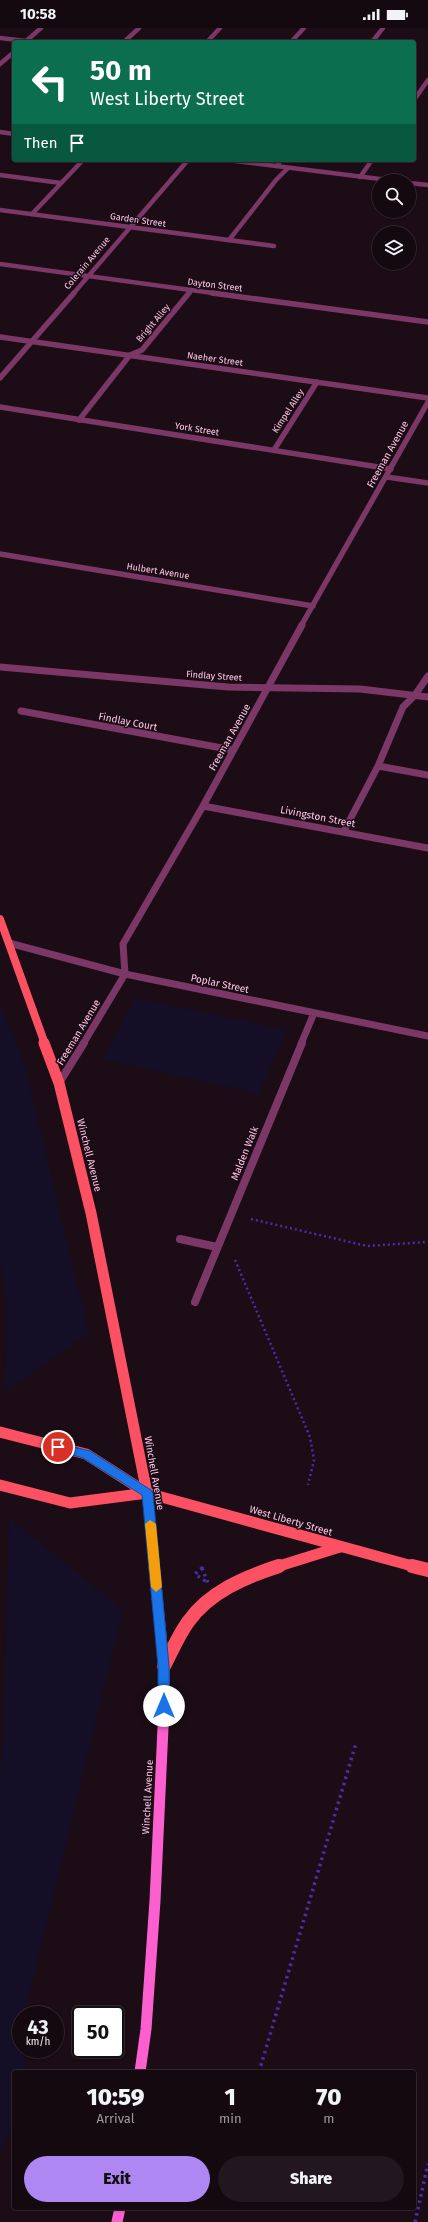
<!DOCTYPE html>
<style>
body{margin:0;font-family:"Fira Sans",sans-serif;background:#22171e;color:#f1f3f6;height:100vh;display:flex;flex-direction:column;font-size:15px;white-space:nowrap}
*{box-sizing:border-box;margin:0}
p{font-size:13px;color:#9d9a9f}
.icon{flex:none;width:22px;height:22px;fill:none;stroke:currentColor;stroke-width:2;stroke-linecap:round;stroke-linejoin:round}
.map{position:relative;flex:1;overflow:hidden}
.sheet{position:absolute;left:12px;top:2042px;width:404px;height:140px;display:flex;flex-direction:column;background:#150910;border-radius:4px;box-shadow:0 1px 3px #0004,0 0 0 1px #342a30}
.sheet>*{flex:none}
.hud{position:absolute;left:12px;top:12px;width:404px;height:122px;border-radius:4px;box-shadow:0 1px 3px #0004,0 0 0 1px #342a30;background:#0b6e4f;color:#fff;overflow:hidden}
.fabs{position:absolute;left:372px;top:146px;display:grid;gap:8px}
.fabs a{display:grid;place-items:center;width:44px;height:44px;border-radius:50%;background:#150910;box-shadow:0 1px 3px #0004,0 0 0 1px #342a30;font-size:20px}
.speed{position:absolute;left:12px;top:1978px;display:flex;gap:8px;font-size:20px;font-weight:700;text-align:center}
.speed>*{display:grid;place-content:center;width:52px;height:52px;border-radius:50%;background:#150910;box-shadow:0 1px 3px #0004,0 0 0 1px #342a30;line-height:1}
.speed small{font-size:10px;font-weight:400}
.speed .limit{border:2px solid #111;border-radius:6px;background:#fff;color:#111}
.pin{position:absolute;display:grid;place-items:center;width:34px;height:34px;color:#fff;margin:-17px;border:2px solid #fff;border-radius:50%;box-shadow:0 1px 4px #0007}
.me{position:absolute;width:44px;margin:-22px;rotate:0deg;stroke-linejoin:round;filter:drop-shadow(0 0 3px #0008)}
.turn{display:flex;align-items:center;gap:14px;height:84px;padding:0 12px;font-size:18px}
.turn .icon{width:52px;height:52px;stroke-width:2.5}
.turn b{display:block;font-size:28px;line-height:34px}
.then{display:flex;align-items:center;height:38px;padding:0 12px;background:#0003;gap:8px;font-size:15px}
.eta{display:flex;justify-content:space-evenly;align-items:center;height:68px;text-align:center}
.eta b{font-size:24px;font-weight:800;line-height:28px}
.primary-button{display:flex;gap:8px;margin-top:auto;padding:8px 12px}
.primary-button a{flex:1;height:46px;border-radius:24px;background:#ae87f2;color:#111;font-size:16px;font-weight:800;line-height:46px;text-align:center}
.primary-button a+a{background:#22171e;color:#f1f3f6}
.status{display:flex;justify-content:space-between;align-items:center;height:28px;padding:0 20px;background:#150910;direction:ltr}
.status svg{height:11px;fill:currentColor}
.map>svg:first-child{display:block}
.green{fill:#140f26}
.lines{fill:none;stroke-linecap:round;stroke-linejoin:round}
.path-far1{stroke:#492eab;stroke-width:2.5;stroke-dasharray:2 3;stroke-linecap:butt}
.path{stroke:#492eab;stroke-width:3.5;stroke-dasharray:2.5 4;stroke-linecap:butt}
.service-far3{stroke:#7b3766;stroke-width:4.5}
.service-far2{stroke:#7b3766;stroke-width:5.5}
.service-far1{stroke:#7b3766;stroke-width:7}
.service{stroke:#7b3766;stroke-width:8}
.minor-far3{stroke:#7b3766;stroke-width:4.5}
.minor-far2{stroke:#7b3766;stroke-width:5.5}
.minor-far1{stroke:#7b3766;stroke-width:7}
.minor{stroke:#7b3766;stroke-width:8}
.tertiary-far1{stroke:#7b3766;stroke-width:4.5}
.tertiary{stroke:#7b3766;stroke-width:7}
.secondary-far1{stroke:#fc60ce;stroke-width:8}
.secondary{stroke:#fc60ce;stroke-width:11}
.primary-far2{stroke:#fc5162;stroke-width:8}
.primary-far1{stroke:#fc5162;stroke-width:11}
.primary{stroke:#fc5162;stroke-width:14}
.route{fill:#1a73e8;stroke:#114b97}
.slow{fill:#f59e0b}
.labels{text-anchor:middle;stroke-width:3;stroke-linejoin:round;paint-order:stroke}
.far-street-label{font-size:9px;fill:#fec8e9;stroke:#1c0c15}
.street-label{font-size:10px;fill:#fec8e9;stroke:#1c0c15}
</style>
<div class="status"><b>10:58</b><svg viewBox="0 0 49 12"><path d="M0 12V9h3v3zM5 12V6h3v6zM10 12V3h3v9zM15 12V0h3v12zM26 1h20v11H26zM47 4h2v5h-2z"/></svg></div>
<div class="map">
<svg width="428" height="2194" viewBox="0 0 428 2194">
<rect width="100%" height="100%" fill="#1c0c15"/>
<path class="green" d="M 136,970 L 287,1002 L 259,1066 L 103,1031 Z
M 0,976 L 24,1034 L 89,1305 L 5,1364 L 7,1276 L 0,1232 Z
M 9,1490 L 123,1582 L 24,1987 L 21,1987 L 21,2021 L 23,2021 L 27,2044 L 14,2044 L 14,2094 L 0,2124 L 0,1742 L 3,1724 Z"/>
<g class="lines">
<path class="path-far1" d="M 251,1191 L 367,1218 L 428,1214
M 235,1232 L 310,1409 L 314,1432 L 308,1457"/>
<path class="path" d="M 202,1540 L 208,1555 L 195,1546 Z
M 259,2044 L 356,1715
M 415,2194 L 428,2136"/>
<path class="service-far3" d="M 0,10 L 26,13
M 25,14 L 41,0
M 207,14 L 220,0
M 372,14 L 383,0
M 0,36 L 14,24
M 277,138 L 281,132
M 0,147 L 61,155
M 32,186 L 83,132
M 229,212 L 276,152 L 288,140
M 188,266 L 191,262"/>
<path class="service-far2" d="M 0,309 L 428,370
M 79,392 L 130,327 L 142,322 L 189,265
M 274,422 L 317,354"/>
<path class="service-far1" d="M 378,738 L 428,747
M 344,803 L 378,738 L 403,679 L 415,667 L 428,648"/>
<path class="service" d="M 180,1211 L 217,1219"/>
<path class="minor-far3" d="M 124,14 L 139,0
M 291,14 L 304,0
M 414,72 L 428,52
M 360,149 L 372,132
M 0,182 L 274,218
M 0,236 L 220,266
M 73,266 L 188,132"/>
<path class="minor-far2" d="M 212,265 L 428,294
M 0,350 L 74,265
M 0,379 L 391,441
M 387,449 L 428,455
M 0,526 L 313,578
M 301,598 L 428,374"/>
<path class="minor-far1" d="M 21,683 L 233,722
M 203,778 L 428,820
M 9,915 L 125,946 L 428,1008
M 83,1016 L 125,946 L 123,916 L 203,778 L 302,597
M 301,1016 L 314,985"/>
<path class="minor" d="M 59,1055 L 84,1015
M 195,1274 L 302,1015"/>
<path class="tertiary-far1" d="M 0,104 L 14,106
M 227,132 L 396,153
M 409,155 L 428,157"/>
<path class="tertiary" d="M 0,639 L 228,659 L 360,661 L 428,669"/>
<path class="secondary-far1" d="M 147,1465 L 154,1539"/>
<path class="secondary" d="M 140,2044 L 146,2001 L 155,1873 L 164,1678 L 164,1638 L 154,1538
M 117,2194 L 120,2180"/>
<path class="primary-far2" d="M 0,891 L 45,1016"/>
<path class="primary-far1" d="M 44,1015 L 59,1055 L 91,1185 L 147,1465
M 0,1404 L 86,1426 L 147,1465 L 416,1539
M 0,1457 L 70,1475 L 147,1465
M 276,1539 L 340,1519"/>
<path class="primary" d="M 412,1538 L 428,1542
M 164,1638 C 172,1623 178,1608 188,1594 C 209,1564 245,1549 279,1538"/>
</g>
<path class="route" d="M 58,1415 L 90,1423 L 151,1462 L 153,1465 L 169,1638 L 170,1678 L 168,1682 L 164,1684 L 160,1682 L 158,1678 L 158,1638 L 142,1467 L 83,1430 L 54,1422 L 52,1419 Z"/>
<path class="slow" d="M 150,1492 L 156,1496 L 162,1559 L 156,1564 L 151,1559 L 145,1496 Z"/>
<g class="labels">
<g class="far-street-label">
<text transform="translate(138 192) rotate(8)" y="3">Garden Street</text>
<text transform="translate(87 235) rotate(-50)" y="3">Colerain Avenue</text>
<text transform="translate(215 257) rotate(7)" y="3">Dayton Street</text>
<text transform="translate(153 295) rotate(-50)" y="3">Bright Alley</text>
<text transform="translate(215 331) rotate(8)" y="3">Naeher Street</text>
<text transform="translate(288 383) rotate(-57)" y="3">Kimpel Alley</text>
<text transform="translate(197 401) rotate(9)" y="3">York Street</text>
<text transform="translate(158 543) rotate(9)" y="3">Hulbert Avenue</text>
<text transform="translate(214 648) rotate(4)" y="3">Findlay Street</text>
</g>
<g class="street-label">
<text transform="translate(387 426) rotate(-61)" y="4">Freeman Avenue</text>
<text transform="translate(128 693) rotate(11)" y="4">Findlay Court</text>
<text transform="translate(229 709) rotate(-61)" y="4">Freeman Avenue</text>
<text transform="translate(318 788) rotate(11)" y="4">Livingston Street</text>
<text transform="translate(220 955) rotate(12)" y="4">Poplar Street</text>
<text transform="translate(78 1004) rotate(-59)" y="4">Freeman Avenue</text>
<text transform="translate(244 1125) rotate(-68)" y="4">Malden Walk</text>
<text transform="translate(90 1127) rotate(76)" y="4">Winchell Avenue</text>
<text transform="translate(155 1445) rotate(80)" y="4">Winchell Avenue</text>
<text transform="translate(291 1492) rotate(16)" y="4">West Liberty Street</text>
<text transform="translate(147 1769) rotate(-87)" y="4">Winchell Avenue</text>
</g>
</g>
</svg>
<div class="fabs">
<a><svg class="icon" aria-label="search" viewBox="0 0 24 24"><circle cx="10" cy="10" r="6"/><path d="M15 15l6 6"/></svg></a>
<a><svg class="icon" aria-label="layers" viewBox="0 0 24 24"><path d="M12 4l9 5-9 5-9-5zM3 14l9 5 9-5"/></svg></a>
</div>
<div class="speed"><div>43<small>km/h</small></div><div class="limit">50</div></div>
<div class="pin" style="left:58px;top:1419px;background:#d93025"><svg class="icon" aria-label="arrive" viewBox="0 0 24 24"><path d="M6 21V4h12l-3 4 3 4H6"/></svg></div>
<svg class="me" style="left:164px;top:1678px" viewBox="-20 -20 40 40"><circle r="19" fill="#fff"/><path d="M0-13L10 11 0 6-10 11z" fill="#1a73e8"/></svg>
<div class="hud">
<div class="turn"><svg class="icon" aria-label="left" viewBox="0 0 24 24"><path d="M17 20v-9H6M10 6l-5 5 5 5"/></svg><div><b>50 m</b>West Liberty Street</div></div>
<div class="then">Then<svg class="icon" aria-label="arrive" viewBox="0 0 24 24"><path d="M6 21V4h12l-3 4 3 4H6"/></svg></div>
</div>
<section class="sheet">
<div class="eta">
<div><b>10:59</b><p>Arrival</p></div>
<div><b>1</b><p>min</p></div>
<div><b>70</b><p>m</p></div>
</div>
<div class="primary-button"><a>Exit</a><a>Share</a></div>
</section>
</div>
